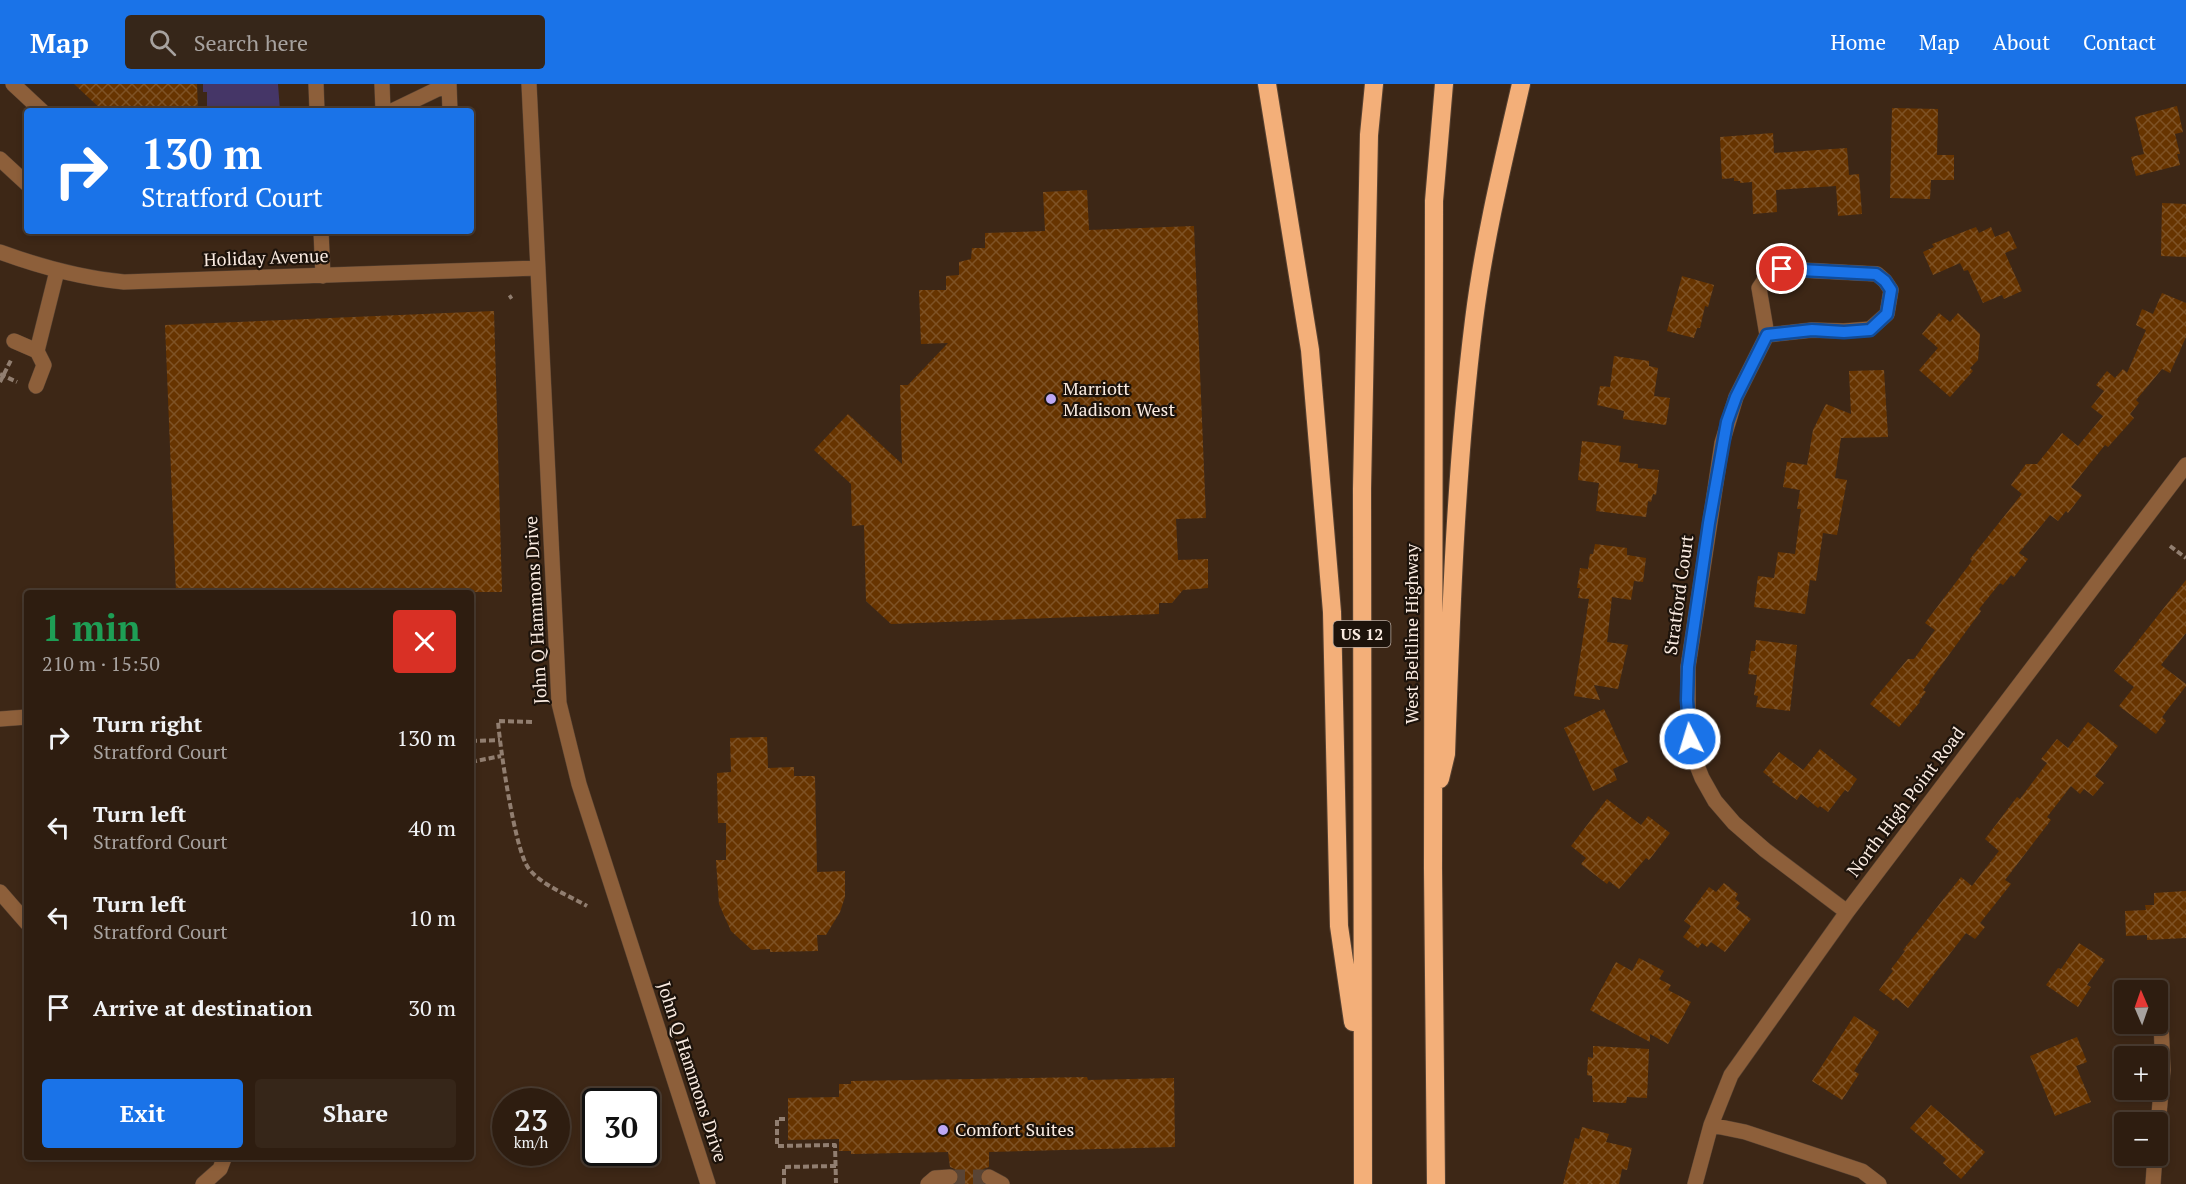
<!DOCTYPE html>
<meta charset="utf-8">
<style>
body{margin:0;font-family:"PT Serif",serif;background:#362619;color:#f1f3f6;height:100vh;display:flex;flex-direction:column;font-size:22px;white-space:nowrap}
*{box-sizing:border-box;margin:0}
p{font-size:20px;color:#a7a29f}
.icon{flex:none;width:33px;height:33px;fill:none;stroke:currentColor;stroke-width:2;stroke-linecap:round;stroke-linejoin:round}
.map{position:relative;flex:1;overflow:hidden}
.side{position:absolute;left:24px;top:506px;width:450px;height:570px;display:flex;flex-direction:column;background:#2e1d10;border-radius:6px;box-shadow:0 3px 9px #0003,0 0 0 2px #493b30}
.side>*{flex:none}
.guide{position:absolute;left:24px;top:24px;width:450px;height:126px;border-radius:6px;box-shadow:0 3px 9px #0003,0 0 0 2px #493b30;background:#1a73e8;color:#fff;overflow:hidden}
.needle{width:39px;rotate:358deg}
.fabs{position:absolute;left:2114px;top:896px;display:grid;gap:12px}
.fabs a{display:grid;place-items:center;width:54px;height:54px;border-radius:6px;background:#2e1d10;box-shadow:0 3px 9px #0003,0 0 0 2px #493b30;font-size:30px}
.speed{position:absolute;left:492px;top:1004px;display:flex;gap:12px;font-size:30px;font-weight:700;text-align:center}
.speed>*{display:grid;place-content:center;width:78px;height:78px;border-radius:50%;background:#2e1d10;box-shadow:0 3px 9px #0003,0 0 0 2px #493b30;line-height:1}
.speed small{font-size:15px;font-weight:400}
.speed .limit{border:3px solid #111;border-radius:9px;background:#fff;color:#111}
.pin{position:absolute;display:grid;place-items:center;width:51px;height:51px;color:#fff;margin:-26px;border:3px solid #fff;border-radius:50%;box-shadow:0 2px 6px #0007}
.me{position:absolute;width:66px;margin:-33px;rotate:355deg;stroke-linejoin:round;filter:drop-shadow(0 0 4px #0008)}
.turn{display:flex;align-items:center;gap:21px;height:126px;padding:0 18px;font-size:27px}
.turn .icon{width:78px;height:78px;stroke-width:2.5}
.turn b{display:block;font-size:42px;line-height:51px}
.round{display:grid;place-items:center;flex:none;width:63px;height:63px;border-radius:6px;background:#362619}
.headline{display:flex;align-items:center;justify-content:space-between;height:102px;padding:0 18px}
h1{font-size:36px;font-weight:800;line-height:45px;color:#1e9e55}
.primary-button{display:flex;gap:12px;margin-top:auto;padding:12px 18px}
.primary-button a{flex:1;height:69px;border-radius:6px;background:#1a73e8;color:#fff;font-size:24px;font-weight:800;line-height:69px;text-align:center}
.primary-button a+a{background:#362619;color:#f1f3f6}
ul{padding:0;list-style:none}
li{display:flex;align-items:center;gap:18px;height:90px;padding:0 18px}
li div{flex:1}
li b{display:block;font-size:22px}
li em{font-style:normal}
header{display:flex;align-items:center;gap:36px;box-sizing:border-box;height:84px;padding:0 30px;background:#1a73e8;color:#fff}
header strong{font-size:28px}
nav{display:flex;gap:33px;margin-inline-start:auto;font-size:21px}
.search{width:420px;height:54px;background:#362619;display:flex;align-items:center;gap:15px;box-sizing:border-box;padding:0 21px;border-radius:6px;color:#a7a29f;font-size:22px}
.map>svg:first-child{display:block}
.grass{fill:#453667}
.building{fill:url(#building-cross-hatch)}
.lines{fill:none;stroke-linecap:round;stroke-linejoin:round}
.minor-tunnel{stroke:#594434;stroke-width:15;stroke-dasharray:15 8;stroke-linecap:butt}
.minor-casing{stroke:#574232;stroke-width:16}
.highway-casing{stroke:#574232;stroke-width:20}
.path{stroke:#917e70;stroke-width:4;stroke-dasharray:6 3;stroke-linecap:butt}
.minor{stroke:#8d5f3a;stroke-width:15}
.highway{stroke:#f3af79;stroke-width:18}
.route-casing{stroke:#114b97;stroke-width:15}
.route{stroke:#1a73e8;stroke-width:10}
.poi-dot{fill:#bda9f5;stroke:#1d130b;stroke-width:2}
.labels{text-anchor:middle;stroke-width:4.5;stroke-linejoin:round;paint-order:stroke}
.shield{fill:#1d130b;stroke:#b8aaa1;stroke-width:1.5}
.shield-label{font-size:16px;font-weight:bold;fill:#faebe1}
.street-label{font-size:18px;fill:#faebe1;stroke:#1d130b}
.poi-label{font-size:18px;fill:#faebe1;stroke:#1d130b;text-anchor:start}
</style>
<header>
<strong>Map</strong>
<div class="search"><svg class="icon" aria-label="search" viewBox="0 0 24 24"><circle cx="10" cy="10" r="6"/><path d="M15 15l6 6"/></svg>Search here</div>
<nav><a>Home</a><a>Map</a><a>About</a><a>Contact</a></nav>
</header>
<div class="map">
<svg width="2186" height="1100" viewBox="0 0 2186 1100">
<defs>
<pattern id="building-cross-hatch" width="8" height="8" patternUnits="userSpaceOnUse" patternTransform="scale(1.5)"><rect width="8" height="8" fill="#673400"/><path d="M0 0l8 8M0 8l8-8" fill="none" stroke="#7e5225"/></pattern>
</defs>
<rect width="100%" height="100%" fill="#3d2716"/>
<path class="grass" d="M 203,0 L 278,0 L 280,27 L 207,27 L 207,8 L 203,8 Z"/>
<path class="building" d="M 74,0 L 197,0 L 198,27 L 103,27 Z
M 2177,22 L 2183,48 L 2175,50 L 2180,70 L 2177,70 L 2180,81 L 2136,92 L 2131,73 L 2144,70 L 2135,33 Z
M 1892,24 L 1938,25 L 1937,71 L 1954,71 L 1954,96 L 1931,96 L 1930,115 L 1890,114 Z
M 1773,49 L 1774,69 L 1847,64 L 1849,91 L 1859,90 L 1862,130 L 1838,132 L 1836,102 L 1776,106 L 1777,128 L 1753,130 L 1752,98 L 1740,99 L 1740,97 L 1734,97 L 1734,94 L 1722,95 L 1720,53 Z
M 1087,106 L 1089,146 L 1194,142 L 1206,434 L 1176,435 L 1178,476 L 1208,475 L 1208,504 L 1183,506 L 1172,519 L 1159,519 L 1159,530 L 891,540 L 866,517 L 864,441 L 852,442 L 851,400 L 814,366 L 848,330 L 902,380 L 900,301 L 908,301 L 948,259 L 921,260 L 919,206 L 946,206 L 946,192 L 959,191 L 959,178 L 971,175 L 972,164 L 985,164 L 985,149 L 1045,147 L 1043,108 Z
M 2162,119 L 2186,120 L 2186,173 L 2161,172 Z
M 1976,143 L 1979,149 L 1991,143 L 1995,153 L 2009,147 L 2017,164 L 2005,169 L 2022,207 L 2004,215 L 2002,211 L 1983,219 L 1968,186 L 1964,187 L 1960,179 L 1933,191 L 1923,168 L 1934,163 L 1932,160 Z
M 1682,192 L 1714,201 L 1708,223 L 1705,222 L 1700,244 L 1697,244 L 1694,254 L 1667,247 Z
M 2162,209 L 2186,219 L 2186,253 L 2170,289 L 2162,285 L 2136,316 L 2139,319 L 2130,330 L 2134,334 L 2108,363 L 2105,361 L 2071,403 L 2082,411 L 2068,429 L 2066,427 L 2058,437 L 2050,431 L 2019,469 L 2028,475 L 2014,493 L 2011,491 L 2003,501 L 2000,499 L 1979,525 L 1981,527 L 1923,606 L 1926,608 L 1919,617 L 1920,618 L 1899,643 L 1870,620 L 1908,575 L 1914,575 L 1935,546 L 1925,539 L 1972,477 L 1970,475 L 2022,410 L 2011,401 L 2026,380 L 2037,380 L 2062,349 L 2078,362 L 2103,332 L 2091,323 L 2104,307 L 2096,301 L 2107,287 L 2115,294 L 2123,285 L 2127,289 L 2146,246 L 2136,241 L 2142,225 L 2153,230 Z
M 494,227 L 502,508 L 176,508 L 165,241 Z
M 1939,229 L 1950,238 L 1958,229 L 1980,250 L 1978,276 L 1970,284 L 1973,287 L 1950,313 L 1919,286 L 1938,264 L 1922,250 Z
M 1614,272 L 1649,277 L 1649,282 L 1658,284 L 1654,312 L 1670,314 L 1666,341 L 1623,335 L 1624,327 L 1597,321 L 1600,302 L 1610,303 Z
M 1884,286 L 1888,353 L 1841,354 L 1835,394 L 1847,396 L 1837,451 L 1823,449 L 1816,497 L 1810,496 L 1805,530 L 1754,523 L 1758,492 L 1774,494 L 1778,468 L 1795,470 L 1801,425 L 1797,425 L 1800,406 L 1783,403 L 1787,378 L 1807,381 L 1813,346 L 1826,320 L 1851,330 L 1849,287 Z
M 1582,357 L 1621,362 L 1619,378 L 1638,380 L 1638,384 L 1659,386 L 1656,411 L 1653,410 L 1651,418 L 1648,417 L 1646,433 L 1596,427 L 1599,399 L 1578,396 Z
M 1595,460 L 1627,464 L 1627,471 L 1646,474 L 1643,498 L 1634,497 L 1631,516 L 1612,513 L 1607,558 L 1628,561 L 1618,605 L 1594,601 L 1600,616 L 1574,612 L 1589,515 L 1578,514 L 1580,504 L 1577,504 L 1580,484 L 1588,485 L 1590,470 L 1593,470 Z
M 2186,496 L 2186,549 L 2161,581 L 2186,600 L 2186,602 L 2162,633 L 2166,637 L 2156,650 L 2119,622 L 2134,603 L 2114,587 Z
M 1756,556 L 1797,561 L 1790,627 L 1756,623 L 1758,612 L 1754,611 L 1757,591 L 1748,590 L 1751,567 L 1755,567 Z
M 1604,625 L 1628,678 L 1613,685 L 1617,696 L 1593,707 L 1564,644 Z
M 2088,638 L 2118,662 L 2095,692 L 2104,699 L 2093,712 L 2084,705 L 2080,710 L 2071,702 L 2047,733 L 2051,736 L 2005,796 L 2011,800 L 1980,839 L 1985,843 L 1975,855 L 1966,849 L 1908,924 L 1896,914 L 1894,917 L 1879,906 L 1893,887 L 1891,885 L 1905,867 L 1903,866 L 1961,793 L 1972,802 L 1999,767 L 1985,755 L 2017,713 L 2020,715 L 2047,679 L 2041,675 L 2057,655 L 2068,664 Z
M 767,653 L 768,684 L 794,683 L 794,692 L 815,692 L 817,788 L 845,787 L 845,813 L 840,828 L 826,851 L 817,851 L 818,867 L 770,868 L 770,865 L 752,866 L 731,847 L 719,820 L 716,776 L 726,776 L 726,739 L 718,739 L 717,689 L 731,688 L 730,654 Z
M 1820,665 L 1857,695 L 1848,708 L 1845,706 L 1828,728 L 1820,722 L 1818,724 L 1801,710 L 1797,716 L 1772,698 L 1773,696 L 1763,688 L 1779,668 L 1803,686 Z
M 1607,715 L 1641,741 L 1648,732 L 1670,749 L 1649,776 L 1646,774 L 1619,805 L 1609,797 L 1607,800 L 1581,780 L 1586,774 L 1571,762 Z
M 1724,799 L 1738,810 L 1735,815 L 1740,819 L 1736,824 L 1751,835 L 1725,868 L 1711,858 L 1707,863 L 1702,859 L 1698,864 L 1683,853 L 1691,842 L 1684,837 L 1709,803 L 1716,808 Z
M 2186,807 L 2186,854 L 2147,856 L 2147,851 L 2126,852 L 2125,827 L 2146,826 L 2145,821 L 2154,821 L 2154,809 Z
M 2079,859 L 2105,876 L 2087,901 L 2091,903 L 2078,923 L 2046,901 L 2058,884 L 2061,885 Z
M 1639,874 L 1664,887 L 1659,895 L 1671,901 L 1668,906 L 1691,918 L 1668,960 L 1650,950 L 1650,958 L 1590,926 L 1616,878 L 1632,887 Z
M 1854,932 L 1879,948 L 1854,987 L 1859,990 L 1842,1016 L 1812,997 Z
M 2077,953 L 2087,978 L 2076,982 L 2091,1018 L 2055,1032 L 2030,972 Z
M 1593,962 L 1649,965 L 1647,1014 L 1627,1013 L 1626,1019 L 1593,1018 L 1592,992 L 1587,991 L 1588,973 L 1593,974 Z
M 1087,993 L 1088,996 L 1174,994 L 1175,1063 L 989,1068 L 989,1083 L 983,1085 L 979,1093 L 983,1100 L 956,1100 L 960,1092 L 955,1085 L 950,1083 L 948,1068 L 851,1070 L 851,1067 L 839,1067 L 839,1055 L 788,1056 L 788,1014 L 839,1013 L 839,1000 L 851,1000 L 851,997 Z
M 1931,1021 L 1985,1068 L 1961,1095 L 1943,1079 L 1946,1075 L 1910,1044 Z
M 1582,1043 L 1609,1050 L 1606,1058 L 1632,1064 L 1627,1086 L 1622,1085 L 1619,1100 L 1563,1100 L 1575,1054 L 1579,1055 Z"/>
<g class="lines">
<path class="minor-tunnel" d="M 950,1093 L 989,1093"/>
<g class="minor-casing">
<path id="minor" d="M 13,0 L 42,27
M 316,0 L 317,27
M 382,0 L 383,27
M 449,0 L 450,27
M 529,0 L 559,619 L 579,700 L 708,1100
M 392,27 L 448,0
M 0,75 L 27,100
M 321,147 L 323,192
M 0,168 C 41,183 81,194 124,198 L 538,184
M 1767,251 L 1812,246 L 1844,247 L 1870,245 L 1887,230 L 1891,206 L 1885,197 L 1877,190 L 1782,185 L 1768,191 L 1759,204 L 1767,251 L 1736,313 L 1722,359 L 1688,583 L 1688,641 L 1692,669 L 1702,694 L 1715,717 L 1734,739 L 1765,766 L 1847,828
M 14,257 L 37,267 L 44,281 L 36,302
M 37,267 L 57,187
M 0,635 L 27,633
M 0,808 L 27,839
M 1711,1041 L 1745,1048 L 1862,1087 L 1879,1100
M 2157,1052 L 2163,986 L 2161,938
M 989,1093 L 1002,1100
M 203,1100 L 220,1085 L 225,1072
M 928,1100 L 935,1094 L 950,1093
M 1695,1100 L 1711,1041 L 1731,991 L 1847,828 L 2186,381
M 2153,1100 L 2155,1071"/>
</g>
<g class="highway-casing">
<path id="highway" d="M 1267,0 L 1310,266 L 1332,528 L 1339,842 L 1353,938
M 1440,695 L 1446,670 C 1451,525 1456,380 1474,236 C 1484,156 1503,78 1521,0
M 1363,1100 L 1362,405 L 1369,51 L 1374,0
M 1436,1100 L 1433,785 L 1434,117 L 1444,0"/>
</g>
<path class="path" d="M 509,214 L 512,212
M 0,290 L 17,298
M 0,298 L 11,276
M 2170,462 L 2186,474
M 532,638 L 498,637 C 500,664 515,768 529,785 C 543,802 568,811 587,822
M 471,657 L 500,656
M 471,678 L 501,672
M 785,1035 L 777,1035 L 777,1062 L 835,1061 L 836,1099
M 784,1100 L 784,1083 L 836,1082"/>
<use href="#minor" class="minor"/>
<use href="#highway" class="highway"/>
</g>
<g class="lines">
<g class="route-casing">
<path id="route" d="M 1690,655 L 1687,616 L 1688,583 L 1709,439 L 1727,338 L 1736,313 L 1767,251 L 1812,246 L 1844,248 L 1870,246 L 1887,230 L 1891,206 L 1885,197 L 1876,190 L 1782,185"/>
</g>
<use href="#route" class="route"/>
</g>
<g class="poi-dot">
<circle cx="1051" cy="315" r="6"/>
<circle cx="943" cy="1046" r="6"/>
</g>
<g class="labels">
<rect class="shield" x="1333.5" y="537" width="57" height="26" rx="4.5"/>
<g class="shield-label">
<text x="1362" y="556">US 12</text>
</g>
<g class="street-label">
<text transform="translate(266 174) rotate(-2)" y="6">Holiday Avenue</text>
<text transform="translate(1679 511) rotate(-82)" y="6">Stratford Court</text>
<text transform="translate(536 526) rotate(-93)" y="6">John Q Hammons Drive</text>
<text transform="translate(1412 550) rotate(-90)" y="6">West Beltline Highway</text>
<text transform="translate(1906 718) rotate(-53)" y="6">North High Point Road</text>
<text transform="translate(692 988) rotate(72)" y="6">John Q Hammons Drive</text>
</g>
<g class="poi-label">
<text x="1063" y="311">Marriott<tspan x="1063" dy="21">Madison West</tspan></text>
<text x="955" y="1052">Comfort Suites</text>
</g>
</g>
</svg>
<div class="fabs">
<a><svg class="needle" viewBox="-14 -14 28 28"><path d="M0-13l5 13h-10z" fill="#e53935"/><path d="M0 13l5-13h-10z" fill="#a7a29f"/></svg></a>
<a>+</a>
<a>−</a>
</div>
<div class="speed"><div>23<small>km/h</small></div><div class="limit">30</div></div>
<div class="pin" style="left:1782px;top:185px;background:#d93025"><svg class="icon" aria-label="arrive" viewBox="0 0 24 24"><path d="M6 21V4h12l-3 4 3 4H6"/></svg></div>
<svg class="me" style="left:1690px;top:655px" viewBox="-20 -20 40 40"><circle r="17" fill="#1a73e8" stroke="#fff" stroke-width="3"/><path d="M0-11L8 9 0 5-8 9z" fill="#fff"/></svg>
<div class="guide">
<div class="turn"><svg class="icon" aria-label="right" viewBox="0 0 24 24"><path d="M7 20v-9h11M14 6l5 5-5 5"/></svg><div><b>130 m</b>Stratford Court</div></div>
</div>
<section class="side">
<div class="headline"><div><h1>1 min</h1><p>210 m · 15:50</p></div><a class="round" style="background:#d93025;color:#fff"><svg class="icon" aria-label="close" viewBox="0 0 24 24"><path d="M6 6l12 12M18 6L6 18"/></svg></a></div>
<ul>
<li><svg class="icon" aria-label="right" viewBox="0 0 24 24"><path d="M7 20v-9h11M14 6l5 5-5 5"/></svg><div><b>Turn right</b><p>Stratford Court</p></div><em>130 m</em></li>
<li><svg class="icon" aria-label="left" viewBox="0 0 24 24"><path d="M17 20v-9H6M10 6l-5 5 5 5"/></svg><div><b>Turn left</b><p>Stratford Court</p></div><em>40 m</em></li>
<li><svg class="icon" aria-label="left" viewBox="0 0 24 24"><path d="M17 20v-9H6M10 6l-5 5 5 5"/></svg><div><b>Turn left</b><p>Stratford Court</p></div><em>10 m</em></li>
<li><svg class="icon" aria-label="arrive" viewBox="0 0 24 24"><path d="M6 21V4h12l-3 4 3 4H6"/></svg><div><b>Arrive at destination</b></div><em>30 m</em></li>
</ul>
<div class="primary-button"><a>Exit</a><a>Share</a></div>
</section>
</div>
